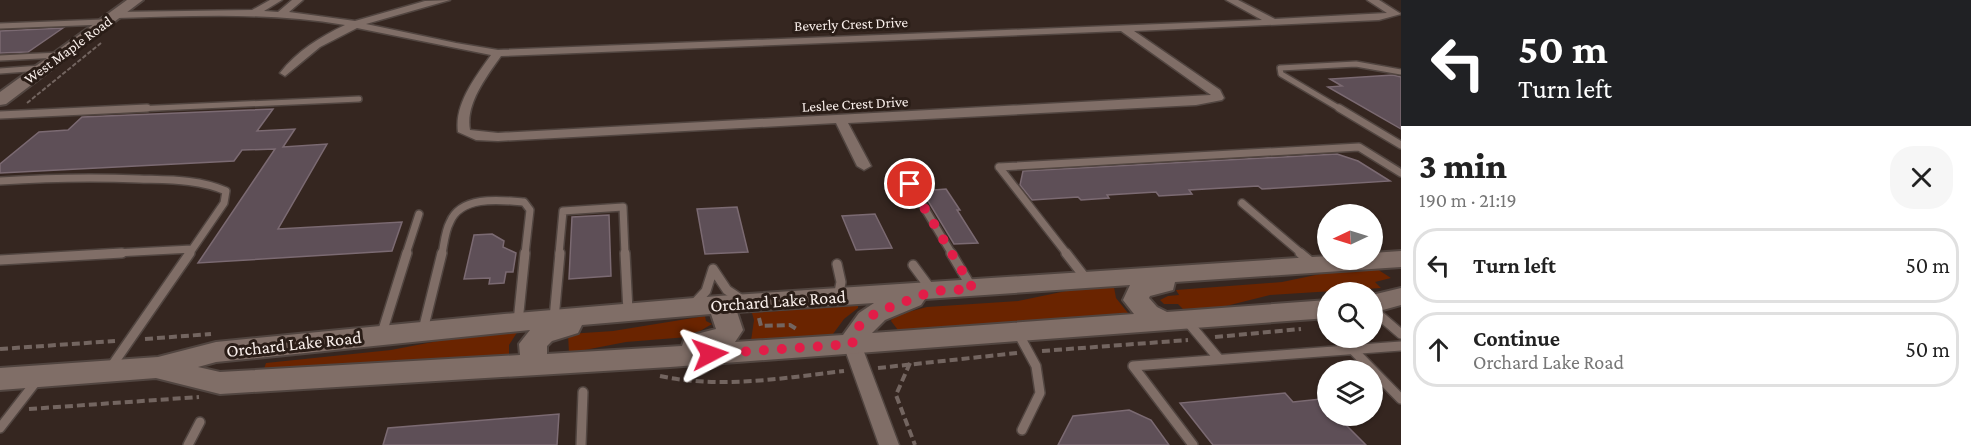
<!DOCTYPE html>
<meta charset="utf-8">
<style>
body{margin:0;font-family:"Crimson Pro",serif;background:#f6f6f6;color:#222;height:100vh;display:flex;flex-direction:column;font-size:22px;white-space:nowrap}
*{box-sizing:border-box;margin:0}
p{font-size:20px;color:#767676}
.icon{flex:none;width:33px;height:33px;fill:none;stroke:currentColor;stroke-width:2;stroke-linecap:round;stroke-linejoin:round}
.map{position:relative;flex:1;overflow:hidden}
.drawer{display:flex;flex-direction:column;background:#fff;width:570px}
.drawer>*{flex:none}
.hud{background:#202124;color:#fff;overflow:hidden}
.needle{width:39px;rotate:266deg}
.buttons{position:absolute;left:1317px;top:204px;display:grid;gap:12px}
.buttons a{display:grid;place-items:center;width:66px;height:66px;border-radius:50%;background:#fff;box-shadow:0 2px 4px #0004;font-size:30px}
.pin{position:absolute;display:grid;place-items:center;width:51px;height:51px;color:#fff;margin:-26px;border:3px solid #fff;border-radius:50%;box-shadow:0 2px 6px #0007}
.me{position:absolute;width:66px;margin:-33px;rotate:86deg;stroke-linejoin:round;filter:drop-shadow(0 0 4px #0008)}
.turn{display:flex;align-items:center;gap:21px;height:126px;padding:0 18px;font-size:27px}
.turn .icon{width:78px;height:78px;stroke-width:2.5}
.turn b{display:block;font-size:42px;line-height:51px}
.round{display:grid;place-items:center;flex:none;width:63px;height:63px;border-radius:24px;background:#f6f6f6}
.head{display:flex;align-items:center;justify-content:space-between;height:102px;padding:0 18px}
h1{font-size:36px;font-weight:800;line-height:45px}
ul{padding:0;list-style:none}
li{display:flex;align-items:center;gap:18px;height:75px;margin:0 12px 9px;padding:0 6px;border:3px solid #e0e0e0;border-radius:24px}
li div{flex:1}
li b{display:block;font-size:22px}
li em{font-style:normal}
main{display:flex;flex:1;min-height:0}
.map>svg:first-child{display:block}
.green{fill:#6a2400}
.building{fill:#5e4f57;stroke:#7b6a72;stroke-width:1.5}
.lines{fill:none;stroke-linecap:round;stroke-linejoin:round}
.lane-far2-casing{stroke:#514540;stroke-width:8}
.lane-far1-casing{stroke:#514540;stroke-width:10}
.lane-casing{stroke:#514540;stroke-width:12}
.street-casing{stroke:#514540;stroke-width:3}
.secondary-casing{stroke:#514540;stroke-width:4}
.path-far1{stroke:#736560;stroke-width:2;stroke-dasharray:4.5 2;stroke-linecap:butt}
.path{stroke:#736560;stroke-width:4;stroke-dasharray:8 4;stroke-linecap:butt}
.lane-far2{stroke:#806e67;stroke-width:5}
.lane-far1{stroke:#806e67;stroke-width:7}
.lane{stroke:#806e67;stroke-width:9}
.street{fill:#806e67;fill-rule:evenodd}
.secondary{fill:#806e67;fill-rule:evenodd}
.route{stroke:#e11d48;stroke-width:10;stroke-dasharray:0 18}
.labels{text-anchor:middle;stroke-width:6;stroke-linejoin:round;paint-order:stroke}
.far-street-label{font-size:15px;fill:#f9efeb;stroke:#2a1d17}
.street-label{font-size:18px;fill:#f9efeb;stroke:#2a1d17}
</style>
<main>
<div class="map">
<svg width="1401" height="445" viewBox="0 0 1401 445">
<rect width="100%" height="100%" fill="#352620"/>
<path class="green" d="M 1377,269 L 1391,278 L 1375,282 L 1381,288 L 1270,295 L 1222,307 L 1183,309 L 1178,304 L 1164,304 L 1160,300 L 1168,296 L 1179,295 L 1176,290 L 1282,282 L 1330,272 Z
M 1114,287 L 1116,298 L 1128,313 L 898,330 L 891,321 L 893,316 L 927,307 L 1018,301 L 1071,290 Z
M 858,305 L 858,308 L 844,319 L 833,334 L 751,341 L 754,320 L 752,313 Z
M 705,316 L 706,321 L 712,324 L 700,331 L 700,336 L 626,342 L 569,353 L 568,334 L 613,331 Z
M 518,331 L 509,345 L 509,355 L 264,369 L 266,363 L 391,350 L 464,336 Z"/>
<path class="building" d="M 63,28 L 28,52 L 0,53 L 0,31 Z
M 1393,75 L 1401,77 L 1401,129 L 1328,87 L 1342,86 L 1330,79 Z
M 273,109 L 257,131 L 295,129 L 283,147 L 327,144 L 278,229 L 402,222 L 392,251 L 198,263 L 275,149 L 242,150 L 234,161 L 0,173 L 0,164 L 39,132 L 68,130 L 82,117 Z
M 1337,154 L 1358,161 L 1390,181 L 1262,189 L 1258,186 L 1189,190 L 1192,194 L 1159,196 L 1156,192 L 1107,195 L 1109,198 L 1081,200 L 1078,197 L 1032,200 L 1020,185 L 1023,171 Z
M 946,189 L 960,210 L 957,210 L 978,243 L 954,244 L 922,191 Z
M 737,207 L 748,252 L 705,254 L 697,209 Z
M 875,214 L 892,248 L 856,250 L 842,216 Z
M 609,215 L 611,276 L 569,279 L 572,217 Z
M 492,234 L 504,241 L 503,247 L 516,253 L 513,272 L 506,272 L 504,283 L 489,284 L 490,278 L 464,279 L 474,235 Z
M 1285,393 L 1293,402 L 1321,399 L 1328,406 L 1328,416 L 1337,416 L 1366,445 L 1213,445 L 1180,403 Z
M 1129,410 L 1151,420 L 1169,445 L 1058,445 L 1073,416 Z
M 559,414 L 557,445 L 383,445 L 388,428 Z"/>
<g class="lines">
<g class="lane-far2-casing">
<path id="lane-far2" d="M 0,26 L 103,22
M 0,58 L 59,55
M 0,71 L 41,68
M 113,110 L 359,99
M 1342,110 L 1281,74 L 1280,68 L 1356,64 L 1401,72"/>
</g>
<g class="lane-far1-casing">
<path id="lane-far1" d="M 1339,108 L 1401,145
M 0,115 L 147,108
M 999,167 L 1359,147 L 1401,173
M 999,167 L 1067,254
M 0,181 C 46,178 93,177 139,179 C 169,180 198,179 226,191 L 224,203 L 189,254
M 929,182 L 910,184 L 952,254
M 1242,203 L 1302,254
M 96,254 L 192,249
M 406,254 L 419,214
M 442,254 C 444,244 445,231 450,222 C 461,195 501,200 524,202 L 530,210 L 525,254
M 559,254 L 563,211 L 623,207 L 625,254"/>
</g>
<g class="lane-casing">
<path id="lane" d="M 625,253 L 628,311
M 951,253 L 972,288
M 1066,253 L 1087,280
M 1300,253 L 1311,262
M 0,260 L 122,253
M 837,264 L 841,282 L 838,297
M 913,265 L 930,288
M 713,269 L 727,290 L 742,300
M 694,304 L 706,291 L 713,269
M 1372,309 L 1401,334
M 554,319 L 560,253
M 1187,321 L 1219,359
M 518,322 L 525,253
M 423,330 L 442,253
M 382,333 L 407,253
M 1018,333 L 1036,366 L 1040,393 L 1022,430
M 1353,350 L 1401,399
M 1133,366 L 1401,346
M 1133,366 L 1193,445
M 111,367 L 190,253
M 0,428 L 38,379
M 188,445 L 200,422
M 581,445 L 583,392"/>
</g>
<g class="street-casing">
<path id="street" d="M 270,0 L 282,0 L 264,11 L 278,12 L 292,0 L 303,0 L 289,12 L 355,21 L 425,1 L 450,0 L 366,24 L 456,43 L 498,50 L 1262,20 L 1226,0 L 1238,0 L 1275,19 L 1387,13 L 1367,0 L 1379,0 L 1401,14 L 1379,20 L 1134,31 L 1220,90 L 1224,98 L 1222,100 L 1196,105 L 848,123 L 871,166 L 864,170 L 857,166 L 836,123 L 498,141 L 476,140 L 458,132 C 454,104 476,76 491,55 L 357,28 L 320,47 L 285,76 L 280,73 C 297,51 320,37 345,25 C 270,12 193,16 116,18 L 111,15 L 116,12 L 252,10 ZM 1121,31 L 1211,95 L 498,133 L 470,130 C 465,104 487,76 501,56 Z
M 852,337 L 858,339 L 861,344 L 899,445 L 879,445 L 843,344 L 846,339 Z"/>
</g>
<g class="secondary-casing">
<path id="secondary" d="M 127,0 L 143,0 L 6,104 L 0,105 L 0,92 Z
M 1401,251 L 1401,267 L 1175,282 L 1173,290 L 1150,296 L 1149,298 L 1157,307 L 1167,312 L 1328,300 L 1328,318 L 670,367 L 220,394 L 156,378 L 0,390 L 0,368 L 158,357 L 216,342 L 504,314 L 718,296 L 1328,256 L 1328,260 L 1372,260 L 1372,253 ZM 1130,285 L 1123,300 L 1134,314 L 872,333 L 885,320 L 921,305 L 925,299 ZM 874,303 L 859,313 L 843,335 L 735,342 L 743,330 L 737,312 ZM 711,314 L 716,329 L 685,337 L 682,346 L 547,354 L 547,346 L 552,341 L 578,333 L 582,325 ZM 530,330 L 519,344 L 520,355 L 220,372 L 198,367 L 216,362 Z
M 1401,288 L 1401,305 L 1372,313 L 1372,295 Z"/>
</g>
<path class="path-far1" d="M 27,103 L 101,43"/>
<path class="path" d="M 759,318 L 761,326 L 790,325 L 798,330
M 1215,337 L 1301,329
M 145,339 L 211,334
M 0,349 L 115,341
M 1042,351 L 1188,340
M 910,363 L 896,395 L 915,445
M 878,368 L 1017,353
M 660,376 C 721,389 783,378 844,371
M 29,409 L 199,397"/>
<use href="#lane-far2" class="lane-far2"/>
<use href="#lane-far1" class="lane-far1"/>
<use href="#lane" class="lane"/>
<use href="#street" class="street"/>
<use href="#secondary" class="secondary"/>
</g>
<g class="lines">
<path class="route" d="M 710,354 L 852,344 L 858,327 L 873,315 L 888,308 L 933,291 L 973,289 L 910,184"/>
</g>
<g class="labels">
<g class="far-street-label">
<text transform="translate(851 24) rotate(-2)" y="5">Beverly Crest Drive</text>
<text transform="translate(68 50) rotate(-36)" y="5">West Maple Road</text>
<text transform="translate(855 104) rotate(-3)" y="5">Leslee Crest Drive</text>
</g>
<g class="street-label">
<text transform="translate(778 301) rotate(-4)" y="6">Orchard Lake Road</text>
<text transform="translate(294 344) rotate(-6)" y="6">Orchard Lake Road</text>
</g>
</g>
</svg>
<div class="buttons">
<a><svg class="needle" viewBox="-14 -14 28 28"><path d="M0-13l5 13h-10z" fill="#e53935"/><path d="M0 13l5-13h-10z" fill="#767676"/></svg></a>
<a><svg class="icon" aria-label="search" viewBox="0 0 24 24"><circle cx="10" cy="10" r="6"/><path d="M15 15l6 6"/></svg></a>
<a><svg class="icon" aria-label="layers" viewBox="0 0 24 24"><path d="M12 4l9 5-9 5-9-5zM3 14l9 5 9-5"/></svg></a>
</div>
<div class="pin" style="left:910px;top:184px;background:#d93025"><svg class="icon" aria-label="arrive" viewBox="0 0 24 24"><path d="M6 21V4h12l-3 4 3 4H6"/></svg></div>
<svg class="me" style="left:710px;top:354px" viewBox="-20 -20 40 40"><path d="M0-17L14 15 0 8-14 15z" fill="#e11d48" stroke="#fff" stroke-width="4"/></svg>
</div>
<section class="drawer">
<div class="hud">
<div class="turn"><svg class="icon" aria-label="left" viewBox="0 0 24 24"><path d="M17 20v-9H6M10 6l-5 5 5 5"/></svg><div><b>50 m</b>Turn left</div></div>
</div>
<div class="head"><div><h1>3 min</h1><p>190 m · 21:19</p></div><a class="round"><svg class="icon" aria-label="close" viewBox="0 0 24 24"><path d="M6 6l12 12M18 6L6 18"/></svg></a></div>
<ul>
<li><svg class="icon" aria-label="left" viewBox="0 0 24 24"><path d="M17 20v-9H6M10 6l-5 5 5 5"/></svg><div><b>Turn left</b></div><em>50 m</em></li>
<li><svg class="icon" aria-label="ahead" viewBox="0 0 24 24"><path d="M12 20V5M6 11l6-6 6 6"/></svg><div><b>Continue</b><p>Orchard Lake Road</p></div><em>50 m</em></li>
</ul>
</section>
</main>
